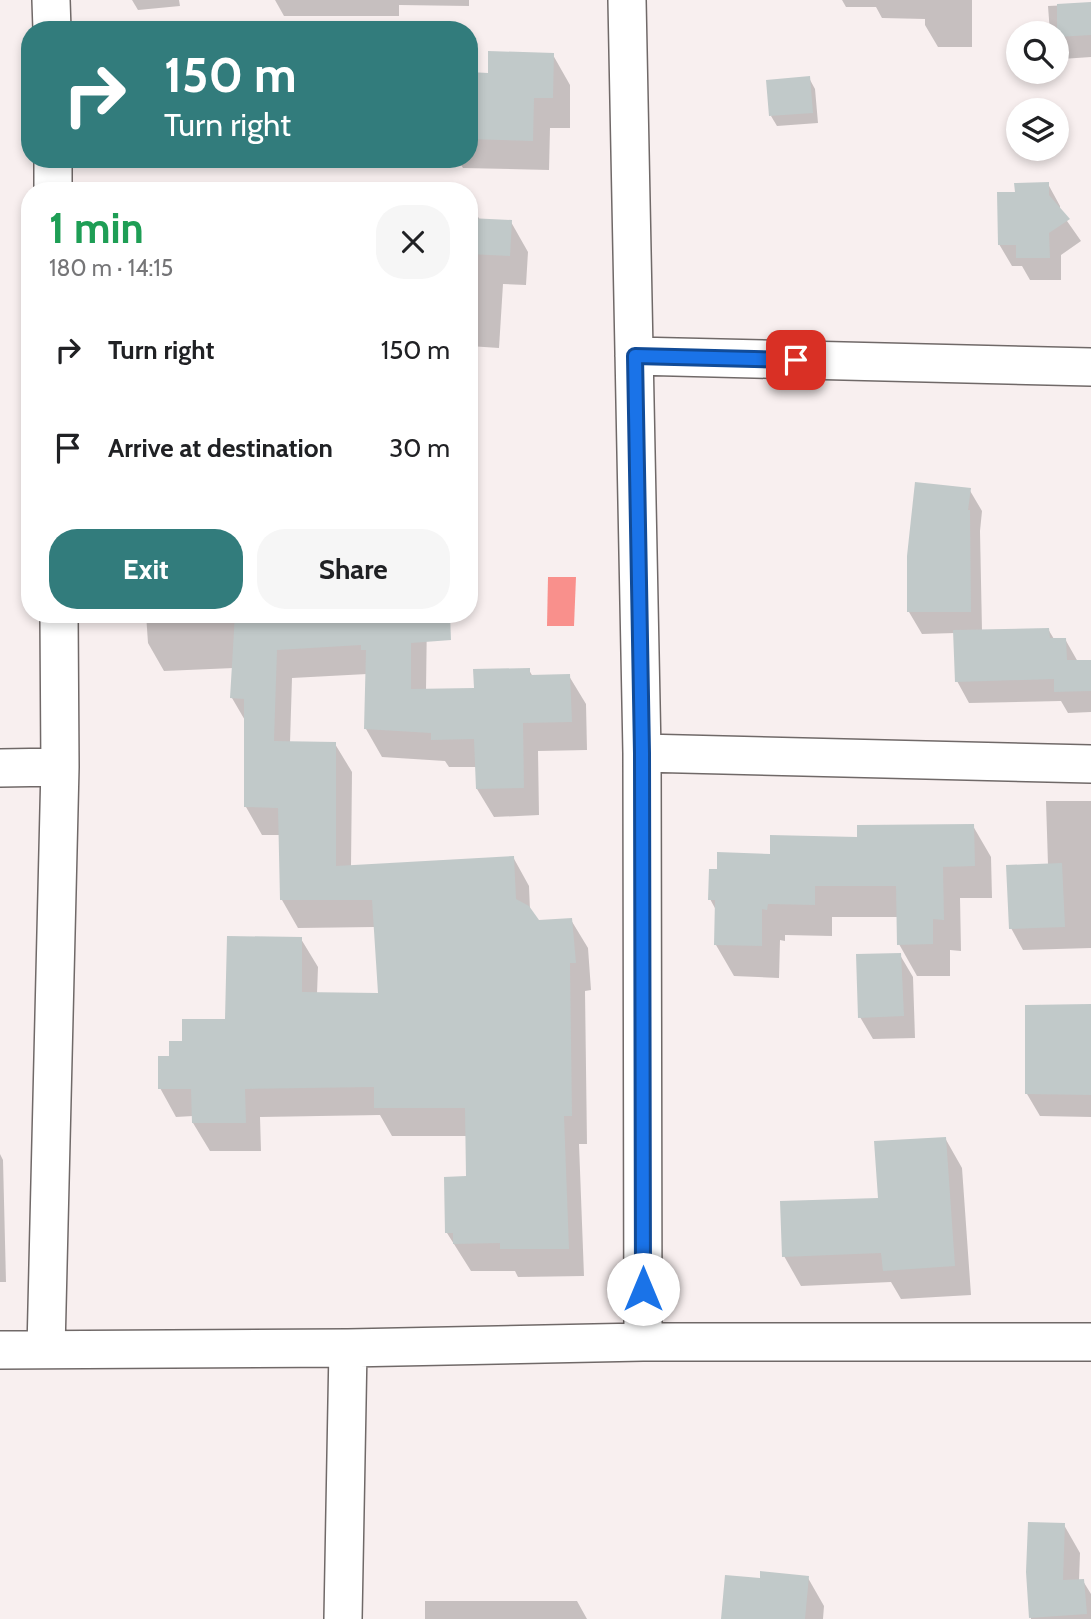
<!DOCTYPE html>
<meta charset="utf-8">
<style>
body{margin:0;font-family:Cabin,sans-serif;background:#f6f6f6;color:#202124;height:100vh;display:flex;flex-direction:column;font-size:26px;white-space:nowrap}
*{box-sizing:border-box;margin:0}
p{font-size:23px;color:#757577}
.icon{flex:none;width:38px;height:38px;fill:none;stroke:currentColor;stroke-width:2;stroke-linecap:round;stroke-linejoin:round}
.map{position:relative;flex:1;overflow:hidden}
.panel{position:absolute;left:21px;top:182px;width:457px;height:441px;display:flex;flex-direction:column;background:#fff;border-radius:28px;box-shadow:0 4px 10px #0003}
.panel>*{flex:none}
.hud{position:absolute;left:21px;top:21px;width:457px;height:147px;border-radius:28px;box-shadow:0 4px 10px #0003;background:#327c7c;color:#fff;overflow:hidden}
.buttons{position:absolute;left:1006px;top:21px;display:grid;gap:14px}
.buttons a{display:grid;place-items:center;width:63px;height:63px;border-radius:50%;background:#fff;box-shadow:0 4px 10px #0003;font-size:35px}
.pin{position:absolute;display:grid;place-items:center;width:60px;height:60px;color:#fff;margin:-30px;border-radius:14px;box-shadow:0 4px 10px #0006}
.me{position:absolute;width:77px;margin:-38px;rotate:0deg;stroke-linejoin:round;filter:drop-shadow(0 0 5px #0008)}
.turn{display:flex;align-items:center;gap:24px;height:147px;padding:0 28px;font-size:32px}
.turn .icon{width:91px;height:91px;stroke-width:2.5}
.turn b{display:block;font-size:49px;line-height:60px}
.round{display:grid;place-items:center;flex:none;width:74px;height:74px;border-radius:28px;background:#f6f6f6}
.summary{display:flex;align-items:center;justify-content:space-between;height:119px;padding:0 28px}
h1{font-size:42px;font-weight:800;line-height:52px;color:#1e9e55}
.cta{display:flex;gap:14px;margin-top:auto;padding:14px 28px}
.cta a{flex:1;height:80px;border-radius:28px;background:#327c7c;color:#fff;font-size:28px;font-weight:800;line-height:80px;text-align:center}
.cta a+a{background:#f6f6f6;color:#202124}
ul{padding:0;list-style:none}
li{display:flex;align-items:center;gap:21px;height:98px;padding:0 28px}
li div{flex:1}
li b{display:block;font-size:26px}
li em{font-style:normal}
.map>svg:first-child{display:block}
.water{fill:#f9908c}
.shadow{fill:#0003}
.building{fill:#c1c9c9}
.lines{fill:none;stroke-linecap:round;stroke-linejoin:round}
.street-casing{stroke:#706968;stroke-width:40}
.street{stroke:#fff;stroke-width:37}
.route-casing{stroke:#114b97;stroke-width:18}
.route{stroke:#1a73e8;stroke-width:12}
</style>
<div class="map">
<svg width="1091" height="1619" viewBox="0 0 1091 1619">
<rect width="100%" height="100%" fill="#f8efef"/>
<path class="water" d="M 548,577 L 576,577 L 574,626 L 547,626 Z"/>
<path class="shadow" d="M 132,0 L 179,0 L 180,6 L 138,10 Z
M 275,0 L 469,0 L 469,6 L 399,5 L 399,16 L 284,16 Z
M 842,0 L 972,0 L 972,47 L 938,47 L 925,25 L 925,19 L 882,18 L 876,7 L 846,7 Z
M 1091,4 L 1091,57 L 1062,59 L 1057,49 L 1057,33 L 1050,33 L 1048,6 Z
M 553,55 L 570,85 L 570,128 L 550,128 L 549,170 L 463,168 L 458,160 L 422,159 L 469,159 L 469,74 L 490,74 Z
M 809,78 L 815,89 L 818,123 L 777,126 L 771,116 Z
M 1048,184 L 1060,206 L 1060,211 L 1081,241 L 1061,255 L 1061,280 L 1030,280 L 1022,266 L 1012,266 L 999,244 Z
M 469,207 L 472,207 L 480,220 L 511,222 L 528,252 L 526,285 L 503,284 L 499,348 L 469,346 Z
M 969,489 L 982,511 L 980,531 L 982,631 L 1048,629 L 1054,639 L 1065,639 L 1078,662 L 1091,661 L 1091,712 L 1068,713 L 1061,701 L 969,703 L 957,681 L 955,633 L 922,634 L 909,612 Z
M 146,614 L 427,614 L 426,691 L 476,689 L 529,670 L 533,677 L 569,676 L 586,704 L 587,750 L 538,751 L 539,815 L 494,817 L 477,789 L 476,767 L 449,767 L 445,761 L 382,757 L 366,729 L 367,674 L 292,678 L 290,743 L 335,744 L 352,772 L 351,867 L 513,857 L 529,886 L 530,910 L 539,921 L 571,920 L 588,948 L 591,990 L 585,991 L 587,1144 L 579,1144 L 584,1276 L 518,1277 L 515,1271 L 471,1271 L 447,1233 L 468,1178 L 467,1136 L 392,1136 L 380,1115 L 260,1117 L 261,1151 L 210,1151 L 193,1123 L 193,1116 L 176,1117 L 160,1088 L 171,1058 L 184,1043 L 227,1021 L 301,939 L 318,967 L 317,994 L 380,994 L 375,927 L 298,928 L 282,900 L 280,835 L 262,835 L 246,807 L 246,722 L 232,698 L 234,668 L 164,671 L 148,643 Z
M 1046,801 L 1091,801 L 1091,948 L 1023,950 L 1011,928 L 1048,865 Z
M 973,826 L 991,857 L 992,898 L 960,898 L 961,951 L 950,950 L 950,976 L 917,976 L 899,944 L 898,917 L 832,917 L 832,936 L 785,935 L 785,941 L 780,940 L 779,978 L 734,976 L 716,945 L 716,910 L 710,899 L 772,856 L 858,839 Z
M 900,955 L 913,977 L 915,1038 L 873,1039 L 860,1017 Z
M 1091,1006 L 1091,1117 L 1040,1116 L 1027,1094 Z
M 945,1138 L 962,1168 L 971,1295 L 901,1299 L 891,1282 L 801,1286 L 784,1256 L 879,1200 Z
M 0,1154 L 3,1160 L 6,1282 L 0,1282 Z
M 1064,1525 L 1080,1553 L 1079,1581 L 1083,1581 L 1091,1594 L 1091,1619 L 1031,1619 L 1028,1572 Z
M 808,1578 L 824,1606 L 823,1619 L 722,1619 L 761,1580 Z
M 425,1601 L 577,1601 L 587,1619 L 425,1619 Z"/>
<path class="building" d="M 1091,2 L 1091,35 L 1057,37 L 1057,4 Z
M 488,51 L 554,53 L 553,98 L 534,98 L 533,141 L 469,139 L 469,72 L 488,73 Z
M 810,76 L 813,113 L 769,116 L 766,80 Z
M 1049,182 L 1049,195 L 1070,219 L 1049,233 L 1050,258 L 1016,258 L 1016,245 L 998,245 L 997,192 L 1015,192 L 1014,183 Z
M 469,218 L 512,220 L 510,256 L 469,254 Z
M 915,482 L 971,488 L 968,510 L 970,510 L 971,612 L 907,612 L 907,556 Z
M 235,614 L 450,614 L 451,640 L 411,643 L 411,689 L 474,688 L 473,669 L 530,668 L 530,675 L 570,674 L 572,722 L 523,723 L 524,788 L 476,789 L 474,739 L 431,740 L 431,733 L 364,729 L 366,650 L 361,650 L 361,645 L 277,650 L 274,741 L 336,742 L 336,866 L 514,856 L 516,899 L 529,906 L 539,920 L 572,918 L 576,963 L 570,963 L 572,1116 L 564,1116 L 569,1249 L 500,1249 L 500,1243 L 453,1244 L 453,1233 L 445,1233 L 444,1177 L 466,1176 L 465,1108 L 374,1108 L 374,1087 L 245,1089 L 246,1123 L 192,1123 L 191,1089 L 158,1089 L 158,1056 L 169,1056 L 169,1041 L 182,1041 L 182,1019 L 225,1019 L 227,936 L 302,937 L 302,992 L 378,993 L 372,900 L 280,900 L 278,808 L 244,807 L 244,699 L 230,698 Z
M 1049,628 L 1050,638 L 1066,638 L 1067,660 L 1091,660 L 1091,691 L 1054,692 L 1054,679 L 955,682 L 953,630 Z
M 974,824 L 975,866 L 943,867 L 944,920 L 933,919 L 933,944 L 897,945 L 896,886 L 815,886 L 815,905 L 768,904 L 767,910 L 762,909 L 762,946 L 714,945 L 715,900 L 708,900 L 709,869 L 717,869 L 717,852 L 770,854 L 770,835 L 857,837 L 857,825 Z
M 1062,863 L 1065,927 L 1009,929 L 1006,865 Z
M 901,953 L 904,1016 L 858,1018 L 856,954 Z
M 1091,1004 L 1091,1095 L 1025,1094 L 1025,1005 Z
M 946,1137 L 955,1266 L 883,1271 L 881,1253 L 782,1257 L 780,1201 L 878,1198 L 874,1141 Z
M 1028,1522 L 1065,1523 L 1063,1580 L 1084,1579 L 1087,1614 L 1029,1618 L 1026,1572 Z
M 760,1571 L 809,1576 L 805,1619 L 721,1619 L 725,1575 L 760,1578 Z"/>
<g class="lines">
<g class="street-casing">
<path id="street" d="M 51,0 L 52,30
M 627,0 L 642,753 L 643,1342
M 53,159 L 53,191
M 634,356 L 1091,367
M 642,753 L 1091,764
M 0,768 L 60,767
M 46,1349 L 60,767 L 59,614
M 0,1350 L 348,1348 L 643,1342 L 1091,1342
M 343,1619 L 348,1348"/>
</g>
<use href="#street" class="street"/>
</g>
<g class="lines">
<g class="route-casing">
<path id="route" d="M 643,1289 L 642,753 L 635,356 L 796,360"/>
</g>
<use href="#route" class="route"/>
</g>
</svg>
<div class="buttons">
<a><svg class="icon" aria-label="search" viewBox="0 0 24 24"><circle cx="10" cy="10" r="6"/><path d="M15 15l6 6"/></svg></a>
<a><svg class="icon" aria-label="layers" viewBox="0 0 24 24"><path d="M12 4l9 5-9 5-9-5zM3 14l9 5 9-5"/></svg></a>
</div>
<div class="pin" style="left:796px;top:360px;background:#d93025"><svg class="icon" aria-label="arrive" viewBox="0 0 24 24"><path d="M6 21V4h12l-3 4 3 4H6"/></svg></div>
<svg class="me" style="left:643px;top:1289px" viewBox="-20 -20 40 40"><circle r="19" fill="#fff"/><path d="M0-13L10 11 0 6-10 11z" fill="#1a73e8"/></svg>
<div class="hud">
<div class="turn"><svg class="icon" aria-label="right" viewBox="0 0 24 24"><path d="M7 20v-9h11M14 6l5 5-5 5"/></svg><div><b>150 m</b>Turn right</div></div>
</div>
<section class="panel">
<div class="summary"><div><h1>1 min</h1><p>180 m · 14:15</p></div><a class="round"><svg class="icon" aria-label="close" viewBox="0 0 24 24"><path d="M6 6l12 12M18 6L6 18"/></svg></a></div>
<ul>
<li><svg class="icon" aria-label="right" viewBox="0 0 24 24"><path d="M7 20v-9h11M14 6l5 5-5 5"/></svg><div><b>Turn right</b></div><em>150 m</em></li>
<li><svg class="icon" aria-label="arrive" viewBox="0 0 24 24"><path d="M6 21V4h12l-3 4 3 4H6"/></svg><div><b>Arrive at destination</b></div><em>30 m</em></li>
</ul>
<div class="cta"><a>Exit</a><a>Share</a></div>
</section>
</div>
